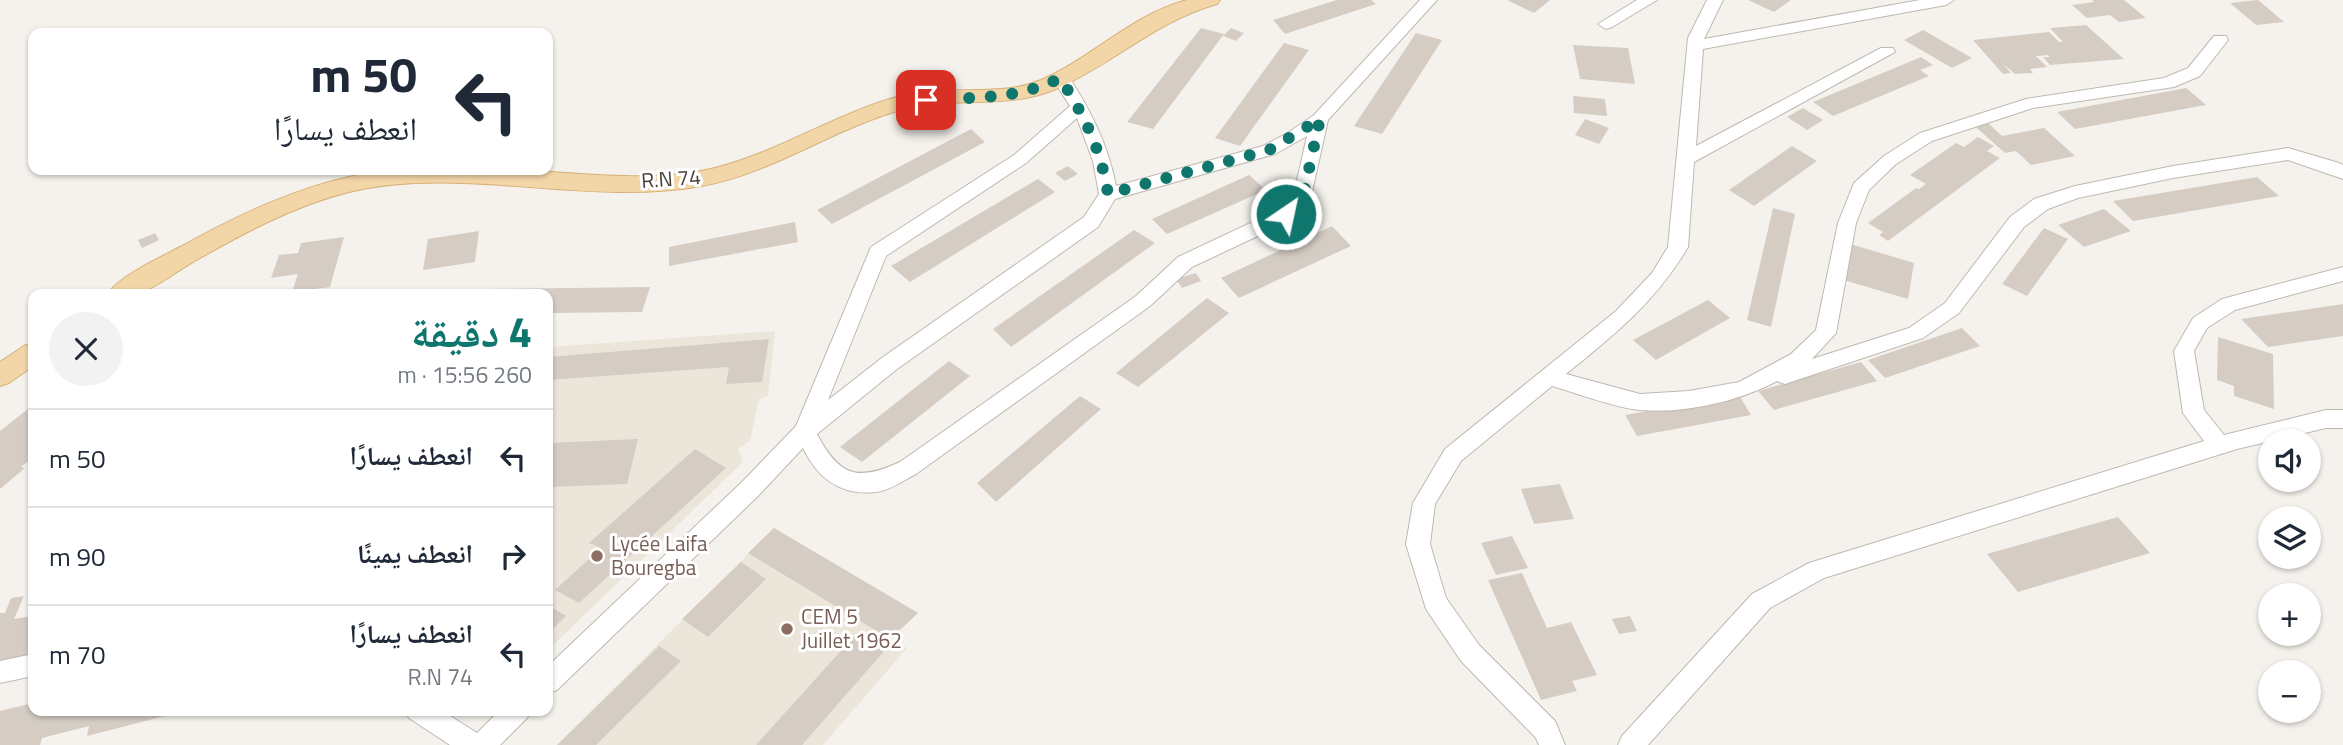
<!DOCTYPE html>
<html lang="ar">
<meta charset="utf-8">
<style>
body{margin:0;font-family:"Titillium Web","Noto Naskh Arabic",sans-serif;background:#f2f2f3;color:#1f2937;direction:rtl;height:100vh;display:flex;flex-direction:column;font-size:26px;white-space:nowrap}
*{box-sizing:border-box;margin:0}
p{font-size:23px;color:#747a83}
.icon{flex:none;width:38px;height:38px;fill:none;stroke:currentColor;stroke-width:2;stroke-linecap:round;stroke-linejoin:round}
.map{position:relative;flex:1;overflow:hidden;direction:ltr}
.drawer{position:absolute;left:28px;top:289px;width:525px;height:427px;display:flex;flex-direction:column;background:#fff;border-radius:14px;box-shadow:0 2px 5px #0004;direction:rtl}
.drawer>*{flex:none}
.banner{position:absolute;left:28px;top:28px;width:525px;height:147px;border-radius:14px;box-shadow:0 2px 5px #0004;direction:rtl;background:#fff;color:#1f2937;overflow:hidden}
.tools{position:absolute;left:2258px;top:429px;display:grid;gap:14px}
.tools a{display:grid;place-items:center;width:63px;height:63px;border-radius:50%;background:#fff;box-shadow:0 2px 5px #0004;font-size:35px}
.pin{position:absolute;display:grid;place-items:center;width:60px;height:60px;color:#fff;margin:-30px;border-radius:14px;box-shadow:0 4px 10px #0006}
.me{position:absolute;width:77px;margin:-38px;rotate:34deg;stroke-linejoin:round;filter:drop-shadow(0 0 5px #0008)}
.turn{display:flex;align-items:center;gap:24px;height:147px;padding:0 21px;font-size:32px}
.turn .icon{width:91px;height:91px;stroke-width:2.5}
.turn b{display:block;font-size:49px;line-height:60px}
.round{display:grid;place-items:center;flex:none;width:74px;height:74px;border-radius:37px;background:#f2f2f3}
.summary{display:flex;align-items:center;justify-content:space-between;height:119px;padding:0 21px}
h1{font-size:42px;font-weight:700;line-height:52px;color:#0f766e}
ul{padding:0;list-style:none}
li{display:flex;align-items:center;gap:21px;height:98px;padding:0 21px;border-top:2px solid #e0e1e3}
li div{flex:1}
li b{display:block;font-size:26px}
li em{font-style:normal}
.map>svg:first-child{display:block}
.education{fill:#ece5d9}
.building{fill:#d5cdc4}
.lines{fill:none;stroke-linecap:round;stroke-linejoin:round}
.minor-casing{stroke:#bfb8b0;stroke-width:2}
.major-casing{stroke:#d7b179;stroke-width:2}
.minor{fill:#fff;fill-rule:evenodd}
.major{fill:#f3d6a8;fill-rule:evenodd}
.route{stroke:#0f766e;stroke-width:12;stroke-dasharray:0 21.6}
.education-dot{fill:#8d6e63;stroke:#fff;stroke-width:2.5}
.labels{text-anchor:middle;stroke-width:6;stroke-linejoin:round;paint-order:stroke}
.street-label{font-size:21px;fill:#49423b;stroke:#fff}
.education-label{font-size:21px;fill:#785e54;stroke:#fff;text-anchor:start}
</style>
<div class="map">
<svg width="2343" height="745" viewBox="0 0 2343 745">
<rect width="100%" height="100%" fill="#f5f2ed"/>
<path class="education" d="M 775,331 L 768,396 L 759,399 L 750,441 L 738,449 L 743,462 L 548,650 L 548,347 Z
M 774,528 L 918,613 L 891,639 L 907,648 L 823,745 L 557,745 Z"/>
<path class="building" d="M 1337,0 L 1371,0 L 1376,4 L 1285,34 L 1273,20 Z
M 1507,0 L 1550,0 L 1534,13 Z
M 1748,0 L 1791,0 L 1774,12 Z
M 2092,0 L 2124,0 L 2146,18 L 2119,22 L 2110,15 L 2087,18 L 2072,5 L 2094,2 Z
M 2258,0 L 2284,22 L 2256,25 L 2230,3 Z
M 2086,25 L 2124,59 L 2050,65 L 2043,57 L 2050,57 L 2048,55 L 2036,56 L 2047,67 L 2030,69 L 2033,73 L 2015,74 L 2002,63 L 2011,73 L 2003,74 L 1973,40 L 2049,32 L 2059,42 L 2063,42 L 2050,28 Z
M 1201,28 L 1224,34 L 1153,129 L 1127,122 Z
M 1231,28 L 1244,33 L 1236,41 L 1223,36 Z
M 1923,30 L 1972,58 L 1952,68 L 1904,40 Z
M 1416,33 L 1442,40 L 1382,134 L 1354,126 Z
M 1284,43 L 1309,50 L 1240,146 L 1215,138 Z
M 1573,45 L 1628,48 L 1635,84 L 1580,79 Z
M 1921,57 L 1933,65 L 1920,70 L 1929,76 L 1833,116 L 1813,102 Z
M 2186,88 L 2206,105 L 2075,129 L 2057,112 Z
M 1573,96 L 1605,99 L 1607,116 L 1574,113 Z
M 1803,108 L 1823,120 L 1807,130 L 1787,117 Z
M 1585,119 L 1609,128 L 1599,144 L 1575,135 Z
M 1985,120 L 2002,136 L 2044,128 L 2075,156 L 2031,165 L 2016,151 L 2005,153 L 1971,123 Z
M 971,129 L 985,142 L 832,224 L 817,210 Z
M 1978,137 L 1994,146 L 1987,151 L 2000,158 L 1888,241 L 1879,235 L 1883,232 L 1868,223 L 1916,188 L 1919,189 L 1926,184 L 1910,175 L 1956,143 L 1964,147 Z
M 1792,146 L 1817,161 L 1754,206 L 1729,190 Z
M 1068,166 L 1078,174 L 1065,181 L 1055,173 Z
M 1249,175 L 1266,190 L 1167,234 L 1152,219 Z
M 2257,177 L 2279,196 L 2133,221 L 2113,201 Z
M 1038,179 L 1055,192 L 910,282 L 891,266 Z
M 1773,208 L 1795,214 L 1771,327 L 1747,320 Z
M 2104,209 L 2131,231 L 2084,247 L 2058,225 Z
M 795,222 L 798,242 L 669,266 L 669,247 Z
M 1332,226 L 1351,246 L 1239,298 L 1221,278 Z
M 2044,228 L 2068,239 L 2027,296 L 2002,284 Z
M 1134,230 L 1155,243 L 1011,347 L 993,329 Z
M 479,231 L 475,262 L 423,270 L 428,239 Z
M 155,233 L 159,240 L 142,248 L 138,240 Z
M 344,237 L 330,287 L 292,292 L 298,274 L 271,278 L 279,255 L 298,253 L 301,243 Z
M 1847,243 L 1914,263 L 1908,299 L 1840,279 Z
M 1196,273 L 1201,281 L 1182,288 L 1176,279 Z
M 650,287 L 642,312 L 548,313 L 548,294 L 407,294 L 409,290 Z
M 1207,298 L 1229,313 L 1138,387 L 1116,373 Z
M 1708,300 L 1730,318 L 1656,360 L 1633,340 Z
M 2343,304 L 2343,336 L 2268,347 L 2241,319 Z
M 1962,328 L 1980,346 L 1885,378 L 1868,360 Z
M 2218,337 L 2273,354 L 2274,409 L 2234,396 L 2234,386 L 2217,380 Z
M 769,339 L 762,382 L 726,384 L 729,367 L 548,380 L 548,357 Z
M 949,361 L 970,376 L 862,462 L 840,447 Z
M 1861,362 L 1877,381 L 1774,410 L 1758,391 Z
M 1739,395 L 1751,415 L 1637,436 L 1625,415 Z
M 1080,396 L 1101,409 L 996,502 L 977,483 Z
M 33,405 L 33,457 L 21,467 L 25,468 L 0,489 L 0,431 Z
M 638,439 L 627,484 L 548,487 L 548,443 Z
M 695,449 L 726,468 L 579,603 L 555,590 L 601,548 L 589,543 Z
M 1560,484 L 1574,519 L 1534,524 L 1521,489 Z
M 2118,517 L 2150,553 L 2018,592 L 1987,554 Z
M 774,528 L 918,613 L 890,639 L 748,553 Z
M 1512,536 L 1528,568 L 1496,575 L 1481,543 Z
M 741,562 L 766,579 L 708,637 L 682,619 Z
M 1522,573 L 1547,628 L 1571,622 L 1597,675 L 1572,681 L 1577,691 L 1541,700 L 1488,580 Z
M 24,596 L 14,619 L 33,616 L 33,658 L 0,664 L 0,613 L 5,613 L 11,598 Z
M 548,605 L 566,616 L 548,634 Z
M 1630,616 L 1637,631 L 1619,634 L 1612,619 Z
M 858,632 L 886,649 L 802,745 L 756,745 Z
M 659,646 L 681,661 L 596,745 L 557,745 Z
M 33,703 L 33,710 L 184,711 L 87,736 L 89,726 L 42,738 L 40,745 L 0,745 L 0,711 Z"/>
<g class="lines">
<g class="minor-casing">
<path id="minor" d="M 1420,0 L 1437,0 L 1328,120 L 1309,205 L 1294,219 L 1192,267 L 1150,306 L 916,474 C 904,480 889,491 876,492 C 841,496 818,479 803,448 L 759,495 L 557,690 L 548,693 L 548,666 L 743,481 L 796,426 L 871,247 L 1014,155 L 1070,106 L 1052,78 L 1055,74 L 1067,74 C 1090,109 1108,144 1116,186 L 1263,146 L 1286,134 L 1314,115 ZM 1077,118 L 1093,161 L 1099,194 L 1084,217 L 883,357 L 828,400 L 886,256 L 1026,163 ZM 1307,136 L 1293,198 L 1280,209 L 1178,257 L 1136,296 L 900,462 C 857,482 839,476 817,434 L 897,369 L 1098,227 L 1115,199 L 1275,154 Z
M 1637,0 L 1657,0 L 1612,27 L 1606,29 L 1598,24 Z
M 1707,0 L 1723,0 L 1704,39 L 1920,0 L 1954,0 L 1946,5 L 1703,49 L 1696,146 L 1881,48 L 1893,48 L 1895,52 L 1694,162 L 1688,247 L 1685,252 C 1653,304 1613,336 1566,374 L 1640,394 L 1689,391 L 1739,382 L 1791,354 L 1816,330 L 1838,223 L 1854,183 L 1884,156 L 1920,133 L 2026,99 L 2164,78 L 2188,68 L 2214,36 L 2226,36 L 2228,40 L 2200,76 L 2174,87 L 2033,108 L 1932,141 L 1896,164 L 1869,190 L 1856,223 L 1836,333 L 1812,359 L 1909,328 L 1945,303 L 2010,217 L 2034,199 L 2075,186 L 2173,166 L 2288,148 L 2339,163 L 2343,165 L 2343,179 L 2288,160 L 2173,178 L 2078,198 L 2048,209 L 2024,227 L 1959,313 L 1923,338 L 1785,384 L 1777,381 C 1740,401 1684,414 1641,410 C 1615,408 1577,393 1552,386 L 1461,461 L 1435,504 L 1430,544 L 1446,598 L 1479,645 L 1555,721 L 1565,745 L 1539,745 L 1536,738 L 1461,661 L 1426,609 L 1406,544 L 1413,503 L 1445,449 L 1616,311 L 1652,273 L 1668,247 L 1688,38 Z
M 2343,267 L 2343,281 L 2235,310 L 2207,328 L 2194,351 L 2204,410 L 2224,435 L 2326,410 L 2343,410 L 2343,428 L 2326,428 L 2237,449 L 1824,578 L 1770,608 L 1648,745 L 1618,745 L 1622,736 L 1752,594 L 1809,563 L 2204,441 L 2183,413 L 2174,351 L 2193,318 L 2222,299 Z
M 33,654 L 33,676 L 0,683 L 0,661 Z
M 405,710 L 441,710 L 477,733 L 500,710 L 531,710 L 527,718 L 500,745 L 450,745 L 409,718 Z"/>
</g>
<g class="major-casing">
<path id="major" d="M 1187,0 L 1220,0 L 1217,4 C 1156,21 1113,64 1056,89 C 1007,110 955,96 905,109 C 835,127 774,173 702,186 C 585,207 464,165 349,192 C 293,206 242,234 193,262 C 178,270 152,291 137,294 C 128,296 117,294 108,294 C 117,277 165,255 184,245 C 236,216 291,190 349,177 C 407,163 473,168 533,171 C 591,174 654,182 711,169 C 778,153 837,112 904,95 C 949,84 998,98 1041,80 C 1092,58 1133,14 1187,0 Z
M 33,343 L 33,366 L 9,383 L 0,386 L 0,362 L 24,346 Z"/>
</g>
<use href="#minor" class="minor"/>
<use href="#major" class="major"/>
</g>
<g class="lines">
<path class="route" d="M 926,100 C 972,97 1018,100 1060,78 C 1085,116 1101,150 1108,194 L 1269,150 L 1320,119 L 1302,201 L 1286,214"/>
</g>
<g class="education-dot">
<circle cx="597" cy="556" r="7"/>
<circle cx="787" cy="629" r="7"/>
</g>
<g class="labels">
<g class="street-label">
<text transform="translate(671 179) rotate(-4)" y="7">R.N 74</text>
</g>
<g class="education-label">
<text x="611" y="551">Lycée Laifa<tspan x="611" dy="24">Bouregba</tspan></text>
<text x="801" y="624">CEM 5<tspan x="801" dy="24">Juillet 1962</tspan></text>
</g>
</g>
</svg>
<div class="tools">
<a><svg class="icon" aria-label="sound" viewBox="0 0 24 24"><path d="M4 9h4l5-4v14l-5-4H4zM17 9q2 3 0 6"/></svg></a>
<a><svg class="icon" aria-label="layers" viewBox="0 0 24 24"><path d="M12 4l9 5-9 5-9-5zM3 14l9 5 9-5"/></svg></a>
<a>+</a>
<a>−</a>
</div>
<div class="pin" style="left:926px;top:100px;background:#d93025"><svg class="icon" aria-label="arrive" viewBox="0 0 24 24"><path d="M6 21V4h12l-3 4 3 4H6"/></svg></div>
<svg class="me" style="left:1286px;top:214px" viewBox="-20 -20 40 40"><circle r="17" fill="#0f766e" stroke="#fff" stroke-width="3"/><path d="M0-11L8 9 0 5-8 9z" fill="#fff"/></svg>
<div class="banner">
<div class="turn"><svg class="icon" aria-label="left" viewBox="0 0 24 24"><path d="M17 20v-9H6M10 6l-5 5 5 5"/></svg><div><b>50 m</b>انعطف يسارًا</div></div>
</div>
<section class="drawer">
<div class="summary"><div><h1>4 دقيقة</h1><p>260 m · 15:56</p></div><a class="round"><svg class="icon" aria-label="close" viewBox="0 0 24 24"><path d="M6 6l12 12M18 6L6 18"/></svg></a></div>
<ul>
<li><svg class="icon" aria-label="left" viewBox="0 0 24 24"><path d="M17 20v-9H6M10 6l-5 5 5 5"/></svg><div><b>انعطف يسارًا</b></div><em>50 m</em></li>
<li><svg class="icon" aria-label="right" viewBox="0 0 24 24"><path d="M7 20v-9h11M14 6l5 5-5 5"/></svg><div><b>انعطف يمينًا</b></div><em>90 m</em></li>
<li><svg class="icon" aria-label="left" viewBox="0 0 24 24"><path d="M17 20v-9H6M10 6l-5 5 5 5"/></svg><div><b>انعطف يسارًا</b><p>R.N 74</p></div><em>70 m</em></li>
</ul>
</section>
</div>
